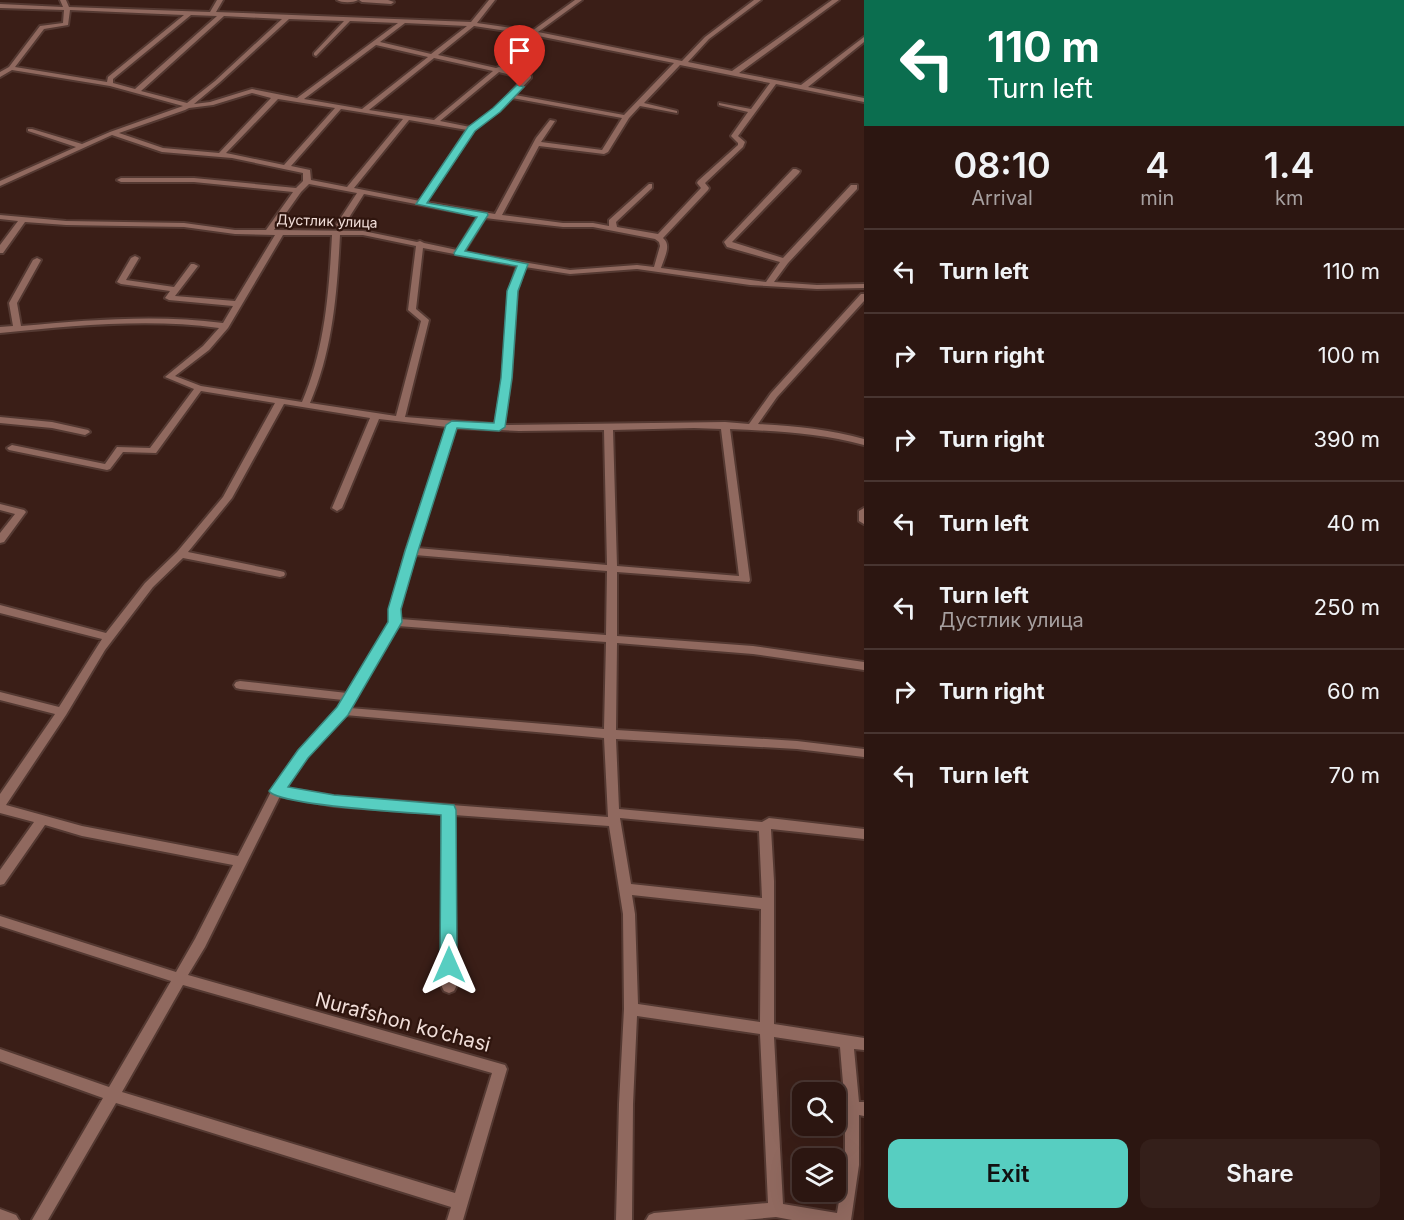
<!DOCTYPE html>
<meta charset="utf-8">
<style>
body{margin:0;font-family:Inter,sans-serif;background:#341f1a;color:#f1f3f6;height:100vh;display:flex;flex-direction:column;font-size:22px;white-space:nowrap}
*{box-sizing:border-box;margin:0}
p{font-size:20px;color:#a69f9f}
.icon{flex:none;width:33px;height:33px;fill:none;stroke:currentColor;stroke-width:2;stroke-linecap:round;stroke-linejoin:round}
.map{position:relative;flex:1;overflow:hidden}
.drawer{display:flex;flex-direction:column;background:#2c1611;width:540px}
.drawer>*{flex:none}
.hud{background:#0b6e4f;color:#fff;overflow:hidden}
.tools{position:absolute;left:792px;top:1082px;display:grid;gap:12px}
.tools a{display:grid;place-items:center;width:54px;height:54px;border-radius:12px;background:#2c1611;box-shadow:0 6px 24px #0002,0 0 0 2px #483531;font-size:30px}
.pin{position:absolute;display:grid;place-items:center;width:51px;height:51px;color:#fff;margin:-62px -26px;border-radius:50% 50% 50% 0;rotate:-45deg;box-shadow:0 0 6px #0007}
.pin .icon{rotate:45deg}
.me{position:absolute;width:66px;margin:-33px;rotate:0deg;stroke-linejoin:round;filter:drop-shadow(0 0 4px #0008)}
.turn{display:flex;align-items:center;gap:21px;height:126px;padding:0 24px;font-size:27px}
.turn .icon{width:78px;height:78px;stroke-width:2.5}
.turn b{display:block;font-size:42px;line-height:51px}
.eta{display:flex;justify-content:space-evenly;align-items:center;height:102px;text-align:center}
.eta b{font-size:36px;font-weight:600;line-height:42px}
.primary-button{display:flex;gap:12px;margin-top:auto;padding:12px 24px}
.primary-button a{flex:1;height:69px;border-radius:12px;background:#57cec1;color:#111;font-size:24px;font-weight:600;line-height:69px;text-align:center}
.primary-button a+a{background:#341f1a;color:#f1f3f6}
ul{padding:0;list-style:none}
li{display:flex;align-items:center;gap:18px;height:84px;padding:0 24px;border-top:2px solid #483531}
li div{flex:1}
li b{display:block;font-size:22px}
li em{font-style:normal}
main{display:flex;flex:1;min-height:0}
.map>svg:first-child{display:block}
.lines{fill:none;stroke-linecap:round;stroke-linejoin:round}
.minor-casing{stroke:#543932;stroke-width:4}
.minor{fill:#90695f;fill-rule:evenodd}
.route{fill:#57cec1;stroke:#39867d;stroke-width:1.5}
.labels{text-anchor:middle;stroke-width:4.5;stroke-linejoin:round;paint-order:stroke}
.far-street-label{font-size:14px;fill:#f1ded9;stroke:#2f150e}
.near-street-label{font-size:20px;fill:#f1ded9;stroke:#2f150e}
</style>
<main>
<div class="map">
<svg width="864" height="1220" viewBox="0 0 864 1220">
<rect width="100%" height="100%" fill="#3a1e17"/>
<g class="lines">
<g class="minor-casing">
<path id="minor" d="M 60,0 L 66,0 L 69,7 L 210,12 L 217,0 L 223,0 L 216,12 L 471,22 L 489,0 L 495,0 L 477,23 L 532,31 L 575,0 L 582,0 L 538,32 L 682,61 L 705,37 L 754,0 L 761,0 L 709,39 L 688,62 L 732,71 L 832,0 L 839,0 L 739,73 L 801,85 L 864,37 L 864,42 L 808,87 L 864,98 L 864,102 L 776,84 L 738,136 L 745,142 L 743,147 L 705,183 L 709,188 L 708,190 L 663,238 C 672,245 664,258 661,268 L 766,282 L 780,262 L 727,247 L 724,242 L 793,169 L 796,169 L 800,171 L 799,173 L 732,242 L 783,258 L 851,185 L 857,185 L 857,189 L 788,263 L 774,282 L 817,285 L 864,284 L 864,288 L 817,289 L 750,285 L 637,269 L 570,274 L 525,267 L 517,291 L 511,378 L 504,425 L 725,422 L 749,424 L 771,393 L 861,294 L 864,294 L 864,301 L 777,397 L 758,424 C 794,426 829,429 864,439 L 864,445 C 819,433 776,431 730,429 L 750,580 L 749,582 L 617,572 L 617,636 L 753,646 L 864,662 L 864,670 L 753,654 L 617,643 L 616,730 L 797,741 L 864,749 L 864,757 L 797,749 L 616,739 L 619,809 L 762,822 L 769,818 L 864,829 L 864,839 L 771,829 L 774,881 L 774,1024 L 864,1038 L 864,1050 L 854,1049 L 859,1102 L 864,1102 L 864,1116 L 859,1115 L 859,1165 L 851,1220 L 792,1220 L 776,1217 L 744,1220 L 646,1220 L 649,1215 L 654,1213 L 768,1203 L 760,1034 L 637,1016 L 633,1104 L 632,1220 L 616,1220 L 619,1104 L 624,1009 L 623,914 L 609,826 L 454,815 L 456,987 L 454,991 L 449,993 L 444,991 L 442,987 L 442,814 L 334,806 L 280,796 L 205,947 L 188,975 L 505,1065 L 507,1069 L 463,1220 L 447,1220 L 451,1207 L 116,1103 L 48,1220 L 32,1220 L 103,1098 L 0,1061 L 0,1049 L 109,1087 L 171,981 L 0,926 L 0,916 L 176,972 L 195,939 L 233,865 L 82,836 L 45,825 L 4,884 L 0,885 L 0,870 L 34,822 L 0,813 L 0,794 L 55,714 L 0,700 L 0,692 L 59,707 L 102,639 L 0,613 L 0,605 L 106,633 L 145,583 L 177,552 L 223,497 L 275,403 L 201,391 L 156,453 L 123,452 L 110,469 L 107,470 L 9,450 L 7,448 L 12,445 L 105,464 L 117,447 L 150,448 L 194,389 L 165,377 L 203,346 L 219,328 C 147,318 72,326 0,333 L 0,327 L 13,326 L 9,303 L 33,260 L 37,258 L 41,260 L 17,303 L 21,326 C 88,320 156,314 223,323 L 233,306 L 169,300 L 165,298 L 170,291 L 121,284 L 117,282 L 131,258 L 135,256 L 139,258 L 126,280 L 174,287 L 191,264 L 194,264 L 198,266 L 175,296 L 235,301 L 275,235 L 235,234 L 184,227 L 66,225 L 25,222 L 3,253 L 0,253 L 0,245 L 18,221 L 0,219 L 0,215 L 66,221 L 184,223 L 235,230 L 266,230 L 293,192 L 194,182 L 121,182 L 117,180 L 121,178 L 194,178 L 296,188 L 303,181 L 303,173 L 232,158 L 162,152 L 112,135 L 0,186 L 0,181 L 76,147 L 28,131 L 28,129 L 32,129 L 82,144 L 110,132 L 183,106 L 110,86 L 12,70 L 0,77 L 0,72 L 9,67 L 40,26 L 63,23 L 64,10 L 0,8 L 0,4 L 63,7 ZM 70,10 L 184,15 L 108,77 L 107,82 L 15,67 L 44,29 L 68,25 ZM 191,15 L 217,16 L 135,89 L 113,83 L 113,79 ZM 224,16 L 282,19 L 215,81 L 187,103 L 141,91 ZM 289,19 L 344,21 L 314,53 L 314,55 L 316,56 L 350,21 L 398,23 L 297,98 L 252,89 L 210,102 L 194,104 L 219,83 ZM 405,23 L 467,26 L 431,54 L 380,42 ZM 474,26 L 533,35 L 674,63 L 624,115 L 515,95 L 531,78 L 531,76 L 499,67 L 496,68 L 438,55 ZM 376,45 L 428,57 L 362,109 L 304,99 ZM 434,58 L 493,71 L 434,120 L 369,110 ZM 680,65 L 770,83 L 751,109 L 719,103 L 719,105 L 748,112 L 731,136 L 738,143 L 738,145 L 698,181 L 697,183 L 701,188 L 658,234 L 617,227 L 616,222 L 652,188 L 652,184 L 649,184 L 609,220 L 609,226 L 593,223 L 563,223 L 502,215 L 539,146 L 604,154 L 608,152 L 629,118 L 640,106 L 677,113 L 677,111 L 644,103 ZM 499,72 L 524,78 L 495,109 L 470,127 L 440,121 ZM 252,93 L 271,98 L 219,153 L 163,148 L 119,133 L 185,110 L 189,108 L 213,105 ZM 512,98 L 622,118 L 602,150 L 541,142 L 555,121 L 550,120 L 536,138 L 495,214 L 426,202 L 474,130 L 499,111 ZM 278,99 L 335,108 L 284,165 L 226,153 ZM 341,109 L 403,119 L 347,187 L 311,180 L 310,170 L 291,166 ZM 409,120 L 467,130 L 420,201 L 354,188 ZM 309,184 L 357,193 L 336,225 L 340,227 L 343,227 L 364,194 L 478,216 L 457,250 L 424,243 L 420,241 L 417,242 L 363,231 L 274,230 L 301,192 ZM 485,218 L 563,227 L 593,227 L 655,239 L 659,242 L 660,246 L 654,267 L 637,265 L 570,270 L 464,252 ZM 283,235 L 332,235 C 329,292 325,349 302,402 L 201,386 L 175,376 L 209,350 L 228,328 ZM 340,235 L 363,235 L 416,246 L 408,310 L 421,321 L 396,416 L 310,403 C 333,349 337,293 340,235 ZM 423,248 L 517,266 L 509,291 L 503,378 L 495,424 L 405,417 L 429,320 L 416,309 ZM 284,404 L 370,418 L 332,508 L 337,511 L 342,508 L 379,419 L 447,427 L 406,551 L 390,609 L 390,622 L 347,693 L 240,681 L 236,682 L 234,685 L 236,688 L 240,689 L 343,700 L 338,708 L 299,751 L 273,788 L 238,856 L 82,826 L 6,805 L 66,715 L 105,650 L 153,587 L 183,558 L 280,577 L 284,576 L 285,574 L 284,572 L 280,571 L 188,552 L 232,498 ZM 456,428 L 519,431 L 604,430 L 607,565 L 417,548 ZM 694,428 L 721,429 L 739,576 L 617,566 L 613,430 ZM 415,555 L 607,571 L 606,635 L 400,619 L 400,609 ZM 398,626 L 606,642 L 604,729 L 350,708 ZM 345,715 L 604,738 L 608,817 L 334,796 L 286,788 L 307,757 ZM 620,818 L 759,831 L 762,898 L 631,884 ZM 632,895 L 761,909 L 760,1022 L 638,1004 L 635,914 ZM 183,985 L 492,1073 L 455,1193 L 122,1092 ZM 774,1037 L 840,1047 L 845,1107 L 845,1165 L 837,1213 L 783,1204 Z
M 337,0 L 358,0 C 353,3 342,3 337,0 Z
M 359,0 L 388,0 L 394,2 L 391,4 L 362,2 Z
M 0,417 L 52,422 L 88,430 L 90,432 L 85,435 L 52,428 L 0,423 Z
M 0,504 L 24,510 L 26,512 L 4,542 L 0,543 L 0,533 L 15,514 L 0,510 Z
M 864,508 L 864,524 L 859,521 L 859,511 Z
M 0,1209 L 16,1215 L 19,1220 L 0,1220 Z"/>
</g>
<use href="#minor" class="minor"/>
</g>
<path class="route" d="M 517,85 L 524,87 L 500,112 L 475,131 L 427,203 L 487,213 L 488,215 L 465,251 L 528,264 L 518,291 L 512,378 L 505,427 L 499,431 L 457,428 L 418,551 L 401,609 L 402,622 L 348,715 L 308,758 L 288,787 L 334,795 L 454,805 L 456,810 L 457,965 L 455,970 L 449,972 L 443,970 L 440,965 L 441,815 C 417,813 278,806 269,791 L 298,750 L 337,707 L 388,622 L 388,609 L 405,551 L 446,425 L 452,421 L 494,423 L 501,378 L 507,291 L 517,266 L 455,255 L 454,253 L 477,217 L 416,204 L 468,127 L 493,108 Z"/>
<g class="labels">
<g class="far-street-label">
<text transform="translate(327 221) rotate(2)" y="5">Дустлик улица</text>
</g>
<g class="near-street-label">
<text transform="translate(403 1022) rotate(15)" y="7">Nurafshon ko’chasi</text>
</g>
</g>
</svg>
<div class="tools">
<a><svg class="icon" aria-label="search" viewBox="0 0 24 24"><circle cx="10" cy="10" r="6"/><path d="M15 15l6 6"/></svg></a>
<a><svg class="icon" aria-label="layers" viewBox="0 0 24 24"><path d="M12 4l9 5-9 5-9-5zM3 14l9 5 9-5"/></svg></a>
</div>
<div class="pin" style="left:520px;top:87px;background:#d93025"><svg class="icon" aria-label="arrive" viewBox="0 0 24 24"><path d="M6 21V4h12l-3 4 3 4H6"/></svg></div>
<svg class="me" style="left:449px;top:965px" viewBox="-20 -20 40 40"><path d="M0-17L14 15 0 8-14 15z" fill="#57cec1" stroke="#fff" stroke-width="4"/></svg>
</div>
<section class="drawer">
<div class="hud">
<div class="turn"><svg class="icon" aria-label="left" viewBox="0 0 24 24"><path d="M17 20v-9H6M10 6l-5 5 5 5"/></svg><div><b>110 m</b>Turn left</div></div>
</div>
<div class="eta">
<div><b>08:10</b><p>Arrival</p></div>
<div><b>4</b><p>min</p></div>
<div><b>1.4</b><p>km</p></div>
</div>
<ul>
<li><svg class="icon" aria-label="left" viewBox="0 0 24 24"><path d="M17 20v-9H6M10 6l-5 5 5 5"/></svg><div><b>Turn left</b></div><em>110 m</em></li>
<li><svg class="icon" aria-label="right" viewBox="0 0 24 24"><path d="M7 20v-9h11M14 6l5 5-5 5"/></svg><div><b>Turn right</b></div><em>100 m</em></li>
<li><svg class="icon" aria-label="right" viewBox="0 0 24 24"><path d="M7 20v-9h11M14 6l5 5-5 5"/></svg><div><b>Turn right</b></div><em>390 m</em></li>
<li><svg class="icon" aria-label="left" viewBox="0 0 24 24"><path d="M17 20v-9H6M10 6l-5 5 5 5"/></svg><div><b>Turn left</b></div><em>40 m</em></li>
<li><svg class="icon" aria-label="left" viewBox="0 0 24 24"><path d="M17 20v-9H6M10 6l-5 5 5 5"/></svg><div><b>Turn left</b><p>Дустлик улица</p></div><em>250 m</em></li>
<li><svg class="icon" aria-label="right" viewBox="0 0 24 24"><path d="M7 20v-9h11M14 6l5 5-5 5"/></svg><div><b>Turn right</b></div><em>60 m</em></li>
<li><svg class="icon" aria-label="left" viewBox="0 0 24 24"><path d="M17 20v-9H6M10 6l-5 5 5 5"/></svg><div><b>Turn left</b></div><em>70 m</em></li>
</ul>
<div class="primary-button"><a>Exit</a><a>Share</a></div>
</section>
</main>
